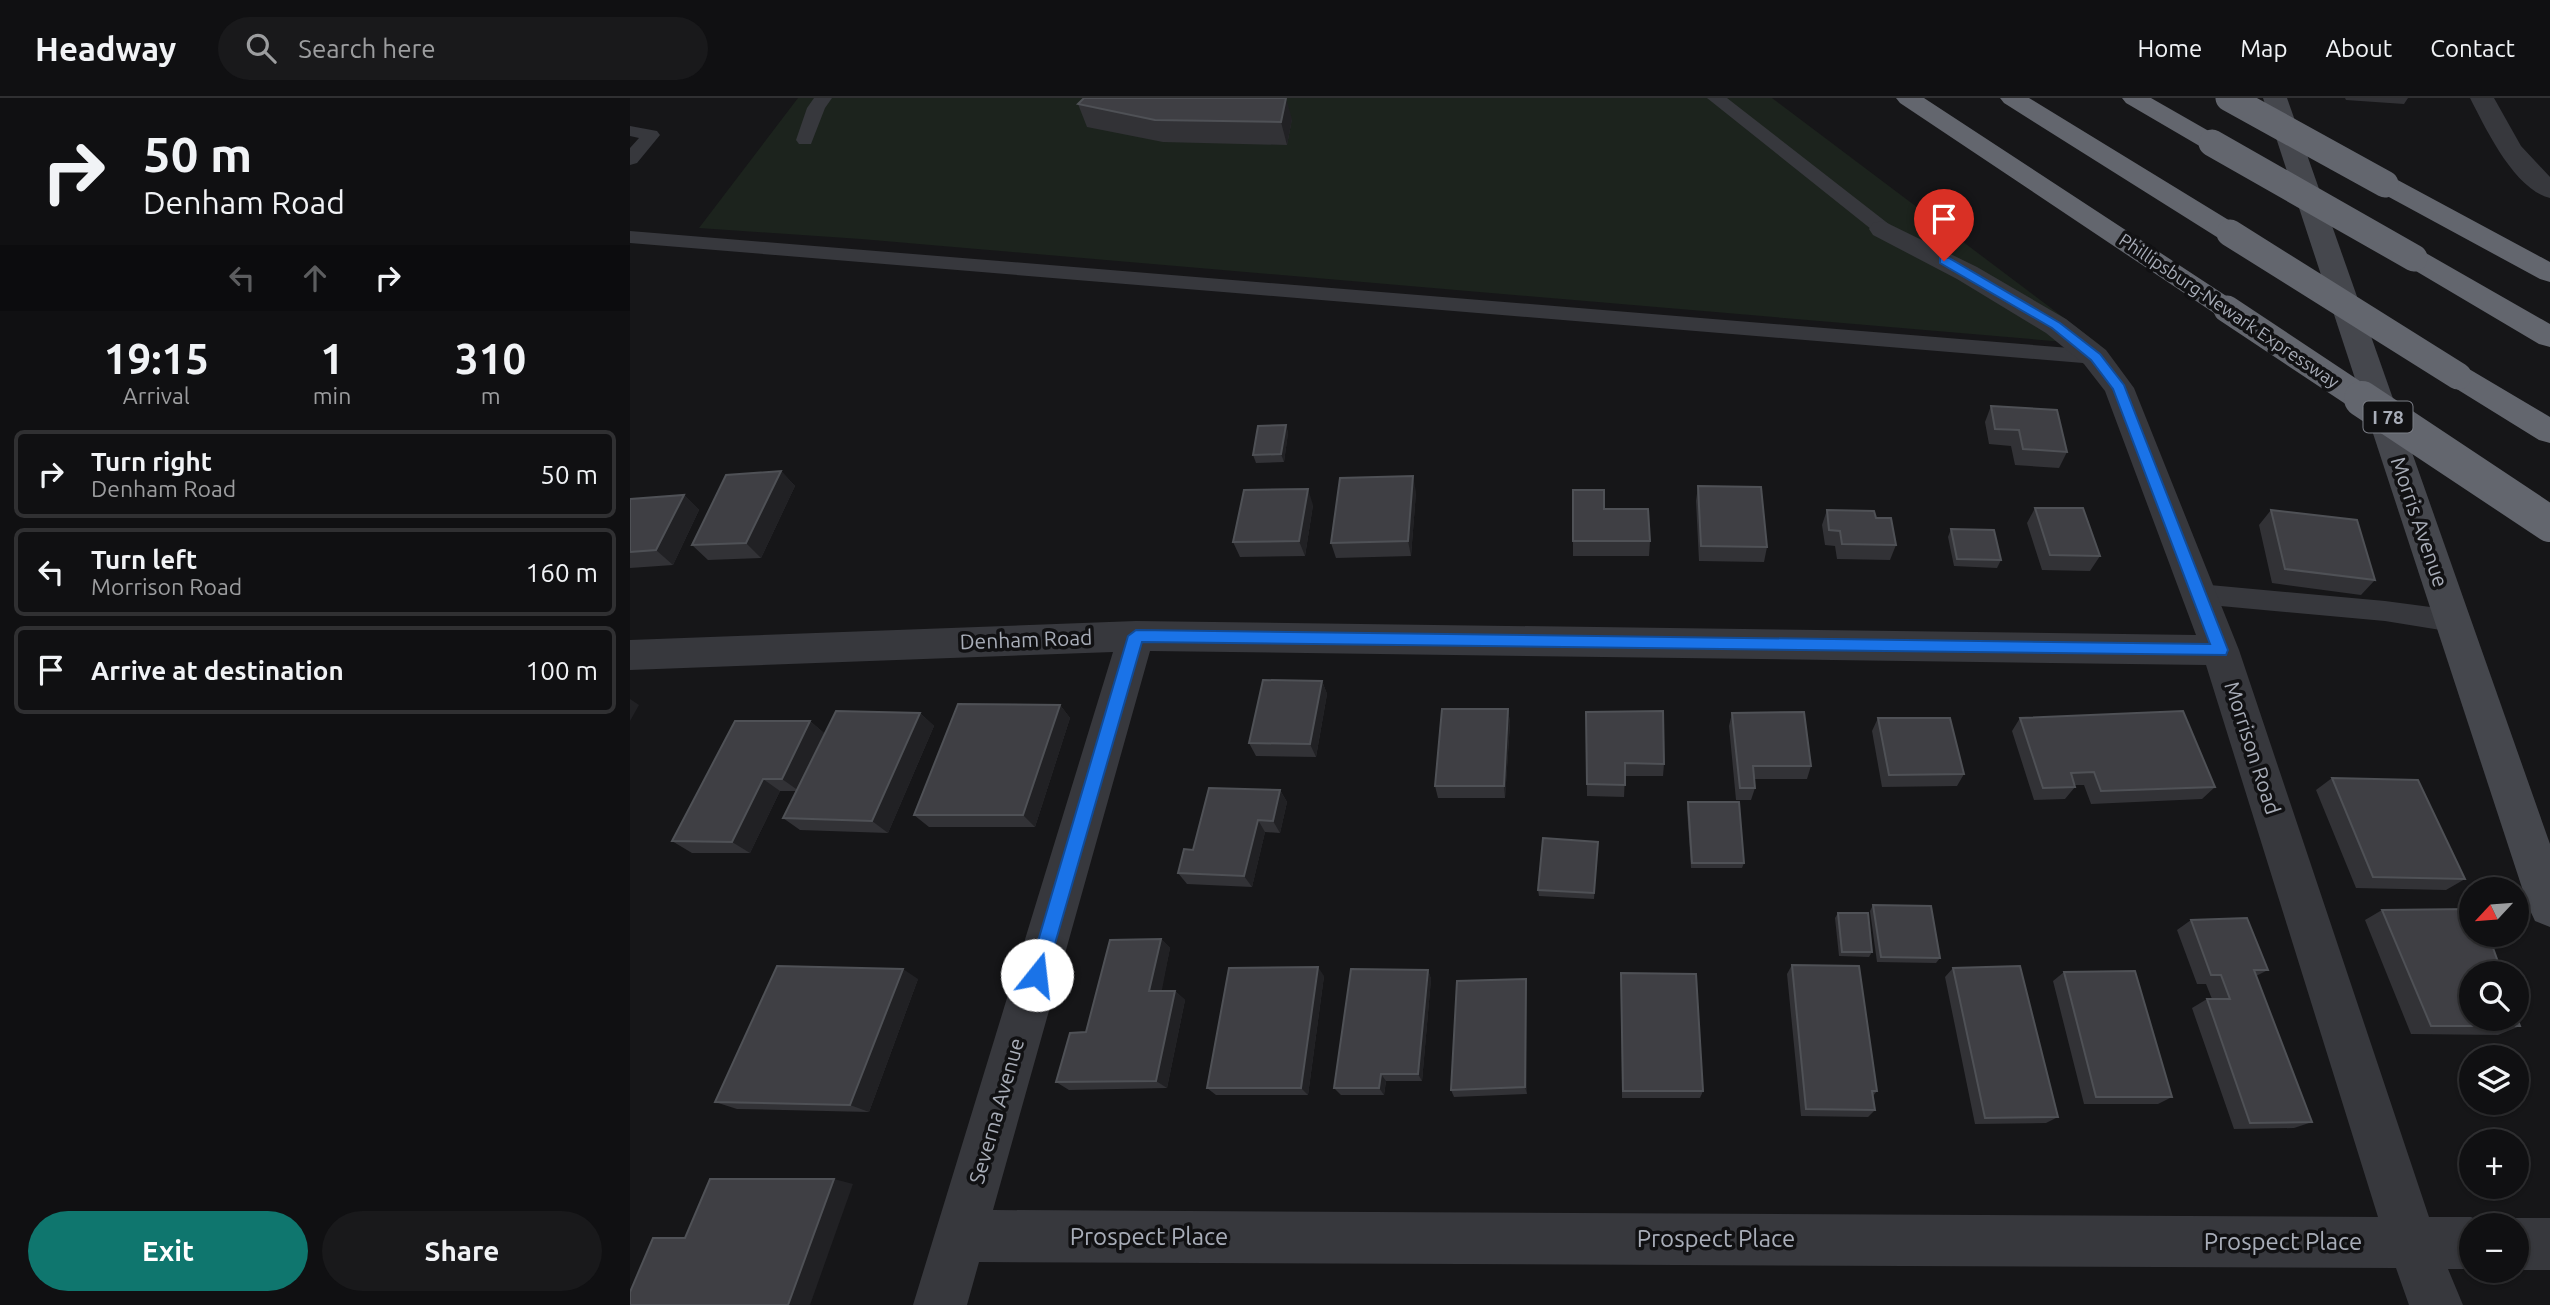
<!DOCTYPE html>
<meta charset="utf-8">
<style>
body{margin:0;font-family:Ubuntu,sans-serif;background:#19191b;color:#f1f3f6;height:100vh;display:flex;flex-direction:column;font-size:26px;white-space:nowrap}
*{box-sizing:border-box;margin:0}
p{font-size:23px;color:#9c9d9f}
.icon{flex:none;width:38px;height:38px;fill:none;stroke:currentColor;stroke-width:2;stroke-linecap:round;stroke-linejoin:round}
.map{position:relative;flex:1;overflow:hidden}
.side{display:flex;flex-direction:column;background:#101012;width:630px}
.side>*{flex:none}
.banner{background:#101012;color:#f1f3f6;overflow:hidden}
.needle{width:46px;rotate:244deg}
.buttons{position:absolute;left:1829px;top:779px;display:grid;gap:14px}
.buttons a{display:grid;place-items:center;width:70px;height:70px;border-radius:50%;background:#101012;box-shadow:0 2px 5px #0004,0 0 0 2px #303032;font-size:35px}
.pin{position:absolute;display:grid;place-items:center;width:60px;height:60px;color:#fff;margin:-72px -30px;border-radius:50% 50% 50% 0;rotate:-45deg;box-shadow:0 0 7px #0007}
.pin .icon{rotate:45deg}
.me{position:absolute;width:77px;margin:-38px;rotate:16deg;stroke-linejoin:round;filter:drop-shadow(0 0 5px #0008)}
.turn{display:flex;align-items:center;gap:24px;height:147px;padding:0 28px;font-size:32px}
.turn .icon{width:91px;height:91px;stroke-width:2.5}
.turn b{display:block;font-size:49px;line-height:60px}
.lanes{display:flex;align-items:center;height:66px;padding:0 28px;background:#0003;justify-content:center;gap:35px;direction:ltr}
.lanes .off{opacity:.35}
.eta{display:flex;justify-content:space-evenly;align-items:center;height:119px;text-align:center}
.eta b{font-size:42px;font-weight:700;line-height:49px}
.action{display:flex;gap:14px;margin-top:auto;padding:14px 28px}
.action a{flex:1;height:80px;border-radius:42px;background:#0f766e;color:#fff;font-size:28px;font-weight:700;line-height:80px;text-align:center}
.action a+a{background:#19191b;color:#f1f3f6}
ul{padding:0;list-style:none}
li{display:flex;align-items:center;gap:21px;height:88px;margin:0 14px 10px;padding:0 14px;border:4px solid #303032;border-radius:10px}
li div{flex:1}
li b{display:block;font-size:26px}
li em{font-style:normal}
header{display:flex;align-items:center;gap:42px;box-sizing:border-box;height:98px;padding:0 35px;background:#101012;border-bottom:2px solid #303032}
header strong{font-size:33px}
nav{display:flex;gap:38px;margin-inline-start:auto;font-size:24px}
.search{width:490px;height:63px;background:#19191b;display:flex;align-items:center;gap:18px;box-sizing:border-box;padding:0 24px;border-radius:38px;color:#9c9d9f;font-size:26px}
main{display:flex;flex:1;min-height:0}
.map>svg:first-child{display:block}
.green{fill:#1c231d}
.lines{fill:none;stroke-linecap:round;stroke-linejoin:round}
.service{fill:#37383d;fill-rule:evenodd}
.minor{fill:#37383d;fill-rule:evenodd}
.secondary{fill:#45474d;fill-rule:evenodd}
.motorway{fill:#63666e;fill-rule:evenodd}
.motorway-bridge-far1{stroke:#63666e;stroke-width:27}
.motorway-bridge{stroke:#63666e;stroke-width:36}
.wall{fill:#323236}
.shaded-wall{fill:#212124}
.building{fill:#3f3f44;stroke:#4f5156;stroke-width:2}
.route{fill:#1a73e8;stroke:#114b97;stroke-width:2}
.labels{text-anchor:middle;stroke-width:7;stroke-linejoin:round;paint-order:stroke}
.far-street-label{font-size:18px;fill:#a8adb8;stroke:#111113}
.shield{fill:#111113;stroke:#7b7e86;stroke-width:2}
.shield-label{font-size:19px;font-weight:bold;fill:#a8adb8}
.street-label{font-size:21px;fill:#a8adb8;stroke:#111113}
.near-street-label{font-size:24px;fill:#a8adb8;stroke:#111113}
</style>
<header>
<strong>Headway</strong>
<div class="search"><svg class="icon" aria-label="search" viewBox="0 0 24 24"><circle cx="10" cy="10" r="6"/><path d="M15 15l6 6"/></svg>Search here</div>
<nav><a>Home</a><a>Map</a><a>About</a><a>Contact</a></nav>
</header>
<main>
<section class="side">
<div class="banner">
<div class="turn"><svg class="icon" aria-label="right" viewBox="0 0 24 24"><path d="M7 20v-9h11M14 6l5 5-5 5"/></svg><div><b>50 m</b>Denham Road</div></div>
<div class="lanes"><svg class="icon off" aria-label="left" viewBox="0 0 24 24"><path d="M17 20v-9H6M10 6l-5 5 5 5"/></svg><svg class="icon off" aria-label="ahead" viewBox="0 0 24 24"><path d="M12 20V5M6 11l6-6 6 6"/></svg><svg class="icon" aria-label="right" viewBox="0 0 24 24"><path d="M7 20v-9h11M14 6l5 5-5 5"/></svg></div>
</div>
<div class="eta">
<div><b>19:15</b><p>Arrival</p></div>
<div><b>1</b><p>min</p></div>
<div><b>310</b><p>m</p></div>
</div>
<ul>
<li><svg class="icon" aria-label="right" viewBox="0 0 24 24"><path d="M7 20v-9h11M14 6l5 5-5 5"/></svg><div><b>Turn right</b><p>Denham Road</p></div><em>50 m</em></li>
<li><svg class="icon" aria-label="left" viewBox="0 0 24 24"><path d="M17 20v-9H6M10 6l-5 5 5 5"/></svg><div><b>Turn left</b><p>Morrison Road</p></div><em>160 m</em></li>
<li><svg class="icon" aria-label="arrive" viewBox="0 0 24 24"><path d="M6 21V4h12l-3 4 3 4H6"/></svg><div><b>Arrive at destination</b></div><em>100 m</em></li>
</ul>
<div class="action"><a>Exit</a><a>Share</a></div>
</section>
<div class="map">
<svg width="1920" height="1207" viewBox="0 0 1920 1207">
<rect width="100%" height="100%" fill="#161618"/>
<path class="green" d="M 168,0 L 1142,0 L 1470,247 L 231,141 L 69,130 Z"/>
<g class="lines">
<path class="service" d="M 184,0 L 202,0 L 195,10 L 181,46 L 169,46 L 166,42 L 177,10 Z
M 1077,0 L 1097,0 L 1260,127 L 1263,131 L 1260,135 L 1246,135 Z
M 0,28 L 27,33 L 30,37 L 7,65 L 0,67 L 0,50 L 9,40 L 0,38 Z
M 0,133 L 1465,252 L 1473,254 L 1476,259 L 1473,264 L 1465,266 L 0,145 Z
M 1569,486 L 1755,503 L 1823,512 L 1832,516 L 1836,523 L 1832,530 L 1823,534 L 1755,523 L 1569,506 L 1560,503 L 1556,496 L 1560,489 Z"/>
<path class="minor" d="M 1840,0 L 1864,0 L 1891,48 L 1920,79 L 1920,100 C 1884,91 1856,31 1840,0 Z
M 1253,123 L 1347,169 L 1436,221 L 1476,252 L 1504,290 L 1609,552 L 1799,1119 L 1841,1119 L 1859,1127 L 1841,1127 L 1841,1171 L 1818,1171 L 1833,1207 L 1779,1207 L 1766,1170 L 349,1164 L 337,1207 L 283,1207 L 483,554 L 0,572 L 0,542 L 506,523 L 1566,537 L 1475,293 L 1454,266 L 1416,235 L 1327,181 L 1243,137 L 1239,131 L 1243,125 ZM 520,553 L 1576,567 L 1748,1119 L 363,1112 Z
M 1886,1120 L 1920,1120 L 1920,1172 L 1886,1172 L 1886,1127 L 1870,1127 Z"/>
<path class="secondary" d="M 1633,0 L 1657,0 L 1920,746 L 1920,829 L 1905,823 L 1898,808 Z"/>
<path class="motorway" d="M 1266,0 L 1294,0 L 1607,205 L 1612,211 L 1607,217 L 1597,220 L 1587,217 L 1270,5 Z
M 1370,0 L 1399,0 L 1610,129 L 1614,135 L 1610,141 L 1600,143 L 1590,141 L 1374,5 Z
M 1492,0 L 1521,0 L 1591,40 L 1595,45 L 1591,50 L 1582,53 L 1573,50 L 1496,5 Z
M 1755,78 L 1764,80 L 1920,164 L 1920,184 L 1910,181 L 1746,92 L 1742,86 L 1746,80 Z
M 1784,152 L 1794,154 L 1920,226 L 1920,249 L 1909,246 L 1774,166 L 1770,160 L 1774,154 Z
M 1828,268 L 1839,271 L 1920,319 L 1920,345 L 1909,342 L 1817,285 L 1813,278 L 1817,271 Z"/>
<path class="motorway-bridge-far1" d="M 1599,0 L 1755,86
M 1582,45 L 1784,160
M 1600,135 L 1828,278
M 1597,211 L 1734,302"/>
<path class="motorway-bridge" d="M 1732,301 L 1920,426"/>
</g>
<path class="wall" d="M 1715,0 L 1778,0 L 1774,6 L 1716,2 Z
M 448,6 L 662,21 L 657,47 L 533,44 L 457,29 Z
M 1361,308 L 1437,354 L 1429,370 L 1385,367 L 1381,348 L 1359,346 L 1355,324 Z
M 656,327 L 658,335 L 654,364 L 626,365 L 623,357 Z
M 151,373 L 165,388 L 131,460 L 78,462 L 62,447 Z
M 1068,388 L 1137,449 L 1134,464 L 1069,463 L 1066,403 Z
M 943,392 L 974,411 L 1020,443 L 1019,458 L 943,458 Z
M 786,394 L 781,458 L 706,460 L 701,445 Z
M 54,397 L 69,412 L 43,467 L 0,470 L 0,401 Z
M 683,407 L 675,458 L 610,459 L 603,444 Z
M 1405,410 L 1470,458 L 1460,473 L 1412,472 L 1397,425 Z
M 1197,412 L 1246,420 L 1266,447 L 1260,462 L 1207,461 L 1205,448 L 1195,447 L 1192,427 Z
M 1641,412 L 1745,482 L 1731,497 L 1642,485 L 1629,427 Z
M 1321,431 L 1371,462 L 1367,470 L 1324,468 L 1318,439 Z
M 692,583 L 697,596 L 686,659 L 626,658 L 619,645 Z
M 430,607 L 440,620 L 405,729 L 299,729 L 284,717 Z
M 878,611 L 880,625 L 875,700 L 808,700 L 805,688 Z
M 956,614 L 1034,666 L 1033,678 L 995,678 L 994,699 L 957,698 Z
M 290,615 L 304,628 L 258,735 L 170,732 L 153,720 L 167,693 L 150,693 L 120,755 L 62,755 L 42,743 L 180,623 L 195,636 Z
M 1102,615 L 1181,668 L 1177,681 L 1124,681 L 1125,690 L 1121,702 L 1106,702 L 1099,628 Z
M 1248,620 L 1334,676 L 1327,688 L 1252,689 L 1242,633 Z
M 1390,620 L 1585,689 L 1572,701 L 1461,706 L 1454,687 L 1445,687 L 1445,689 L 1435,701 L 1404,702 L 1382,633 Z
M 1702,680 L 1835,781 L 1816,792 L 1726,790 L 1686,692 Z
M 650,692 L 657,704 L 650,735 L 635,734 L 622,789 L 557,786 L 548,775 L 563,752 Z
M 1058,704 L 1114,765 L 1112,770 L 1061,770 L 1057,711 Z
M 968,744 L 964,801 L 909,798 L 908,792 Z
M 1243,807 L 1310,860 L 1306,865 L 1247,864 L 1240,813 Z
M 1752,812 L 1890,928 L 1868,937 L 1781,936 L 1735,822 Z
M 1208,815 L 1242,854 L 1239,859 L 1209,858 L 1205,820 Z
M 1561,822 L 1638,872 L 1626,878 L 1682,1024 L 1664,1030 L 1604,1031 L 1562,910 L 1577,901 L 1582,901 L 1576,886 L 1567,886 L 1547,832 Z
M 531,841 L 540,850 L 531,893 L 545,893 L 555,902 L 537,990 L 439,992 L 426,984 L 456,934 Z
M 1162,867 L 1247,993 L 1243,998 L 1245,1012 L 1238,1019 L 1171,1018 L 1157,876 Z
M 1323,870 L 1428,1019 L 1416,1025 L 1345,1026 L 1315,879 Z
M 798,872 L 801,881 L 792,983 L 756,983 L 754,997 L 711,997 L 704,990 Z
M 1434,874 L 1542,999 L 1528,1006 L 1454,1006 L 1423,883 Z
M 991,875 L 1073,993 L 1070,1000 L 992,1000 Z
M 694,878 L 678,997 L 586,997 L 577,990 Z
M 288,881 L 239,1014 L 107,1011 L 85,1004 Z
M 897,890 L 897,996 L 824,999 L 821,992 Z"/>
<path class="shaded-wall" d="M 656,0 L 662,21 L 657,47 L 651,24 Z
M 656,327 L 658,335 L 654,364 L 651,356 Z
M 151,373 L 165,388 L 131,460 L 116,445 Z
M 783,378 L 786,394 L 781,458 L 778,443 Z
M 678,391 L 683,407 L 675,458 L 669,443 Z
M 54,397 L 69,412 L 43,467 L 26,452 Z
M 692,583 L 697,596 L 686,659 L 680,646 Z
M 0,601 L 9,607 L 0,623 Z
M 430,607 L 440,620 L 405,729 L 393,717 Z
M 878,611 L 880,625 L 875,700 L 874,688 Z
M 290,615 L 304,628 L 258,735 L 242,723 Z
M 180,623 L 195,636 L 169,693 L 152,681 Z
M 133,681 L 150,693 L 120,755 L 102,744 Z
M 650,692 L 657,704 L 650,735 L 643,723 Z
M 628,722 L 635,734 L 622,789 L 614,778 Z
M 531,841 L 540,850 L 530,902 L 519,893 Z
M 688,869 L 694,878 L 678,997 L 671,990 Z
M 273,871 L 288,881 L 239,1014 L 220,1007 Z
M 798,872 L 801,881 L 792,983 L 788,976 Z
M 896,881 L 897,890 L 897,996 L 895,989 Z
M 545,893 L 555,902 L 537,990 L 526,983 Z
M 751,976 L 756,983 L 754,997 L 749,990 Z
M 204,1081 L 223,1086 L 180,1207 L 158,1207 Z"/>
<path class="building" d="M 454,0 L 656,0 L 651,24 L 525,22 L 448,6 Z
M 1361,308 L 1427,312 L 1437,354 L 1393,351 L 1389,332 L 1365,331 Z
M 656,327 L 651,356 L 623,357 L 628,328 Z
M 151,373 L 116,445 L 62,447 L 96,377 Z
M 783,378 L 778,443 L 701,445 L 710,380 Z
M 1068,388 L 1131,389 L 1137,449 L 1071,448 Z
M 678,391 L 669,443 L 603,444 L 614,392 Z
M 943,392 L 974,392 L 974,411 L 1018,411 L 1020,443 L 943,443 Z
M 54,397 L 26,452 L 0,454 L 0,401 Z
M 1405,410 L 1453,410 L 1470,458 L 1420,457 Z
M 1197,412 L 1244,413 L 1246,420 L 1261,420 L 1266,447 L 1212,446 L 1210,433 L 1199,432 Z
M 1641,412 L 1727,422 L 1745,482 L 1655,471 Z
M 1321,431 L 1364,432 L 1371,462 L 1327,461 Z
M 633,582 L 692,583 L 680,646 L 619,645 Z
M 328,606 L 430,607 L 393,717 L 284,717 Z
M 812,611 L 878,611 L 874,688 L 805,688 Z
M 206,613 L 290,615 L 242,723 L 153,720 Z
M 1033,613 L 1034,666 L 995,665 L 995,687 L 957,686 L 956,614 Z
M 1553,613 L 1585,689 L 1471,693 L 1464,674 L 1441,675 L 1445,689 L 1413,690 L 1390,620 Z
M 1174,614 L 1181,668 L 1123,668 L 1125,690 L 1110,690 L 1102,615 Z
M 1248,620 L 1320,620 L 1334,676 L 1259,677 Z
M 105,623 L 180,623 L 152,681 L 133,681 L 102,744 L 42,743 Z
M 1702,680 L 1788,682 L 1835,781 L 1743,779 Z
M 579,690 L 650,692 L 643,723 L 628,722 L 614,778 L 548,775 L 554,751 L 563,752 Z
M 1058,704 L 1109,704 L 1114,765 L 1062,765 Z
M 913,740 L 968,744 L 964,795 L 908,792 Z
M 1243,807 L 1301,808 L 1310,860 L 1251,859 Z
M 1841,811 L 1841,836 L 1858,836 L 1872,875 L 1841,875 L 1841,920 L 1886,920 L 1886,918 L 1890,928 L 1801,928 L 1752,812 Z
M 1208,815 L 1238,815 L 1242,854 L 1212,854 Z
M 1617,820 L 1638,872 L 1624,872 L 1682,1024 L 1620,1025 L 1577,901 L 1600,901 L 1591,877 L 1581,877 L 1561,822 Z
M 531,841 L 519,893 L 545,893 L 526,983 L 426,984 L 440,935 L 456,934 L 480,842 Z
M 1162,867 L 1229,868 L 1247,993 L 1242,993 L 1245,1012 L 1176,1011 Z
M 147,868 L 273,871 L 220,1007 L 85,1004 Z
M 1390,868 L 1428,1019 L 1355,1020 L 1323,870 Z
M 688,869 L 671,990 L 577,990 L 599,870 Z
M 721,871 L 798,872 L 788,976 L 751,976 L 749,990 L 704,990 Z
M 1505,873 L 1542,999 L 1466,999 L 1434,874 Z
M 991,875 L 1066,876 L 1073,993 L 993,993 Z
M 896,881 L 895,989 L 821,992 L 827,883 Z
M 80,1081 L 204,1081 L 158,1207 L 0,1207 L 0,1194 L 23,1140 L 55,1140 Z"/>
<path class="route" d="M 1310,160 L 1319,160 L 1430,225 L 1470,256 L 1494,287 L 1598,552 L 1596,557 L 512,544 L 416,877 L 413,883 L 407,886 L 400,883 L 398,877 L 498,538 L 506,532 L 1580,546 L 1483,291 L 1461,262 L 1422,230 L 1310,165 Z"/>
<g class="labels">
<g class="far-street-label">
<text transform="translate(1599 213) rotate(34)" y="6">Phillipsburg-Newark Expressway</text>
</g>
<rect class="shield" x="1733.5" y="303.5" width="49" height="31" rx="5"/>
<g class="shield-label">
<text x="1758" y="326">I 78</text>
</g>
<g class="street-label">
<text transform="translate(1789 424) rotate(71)" y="7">Morris Avenue</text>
<text transform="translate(396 542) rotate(-2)" y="7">Denham Road</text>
<text transform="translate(1622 650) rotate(72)" y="7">Morrison Road</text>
<text transform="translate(367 1013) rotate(-74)" y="7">Severna Avenue</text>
</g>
<g class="near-street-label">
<text x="519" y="1147">Prospect Place</text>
<text x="1086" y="1149">Prospect Place</text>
<text x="1653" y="1152">Prospect Place</text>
</g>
</g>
</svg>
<div class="buttons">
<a><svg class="needle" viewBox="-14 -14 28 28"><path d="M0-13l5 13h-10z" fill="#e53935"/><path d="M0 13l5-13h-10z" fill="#9c9d9f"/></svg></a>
<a><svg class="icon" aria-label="search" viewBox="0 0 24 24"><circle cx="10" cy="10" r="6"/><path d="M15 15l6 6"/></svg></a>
<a><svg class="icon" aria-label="layers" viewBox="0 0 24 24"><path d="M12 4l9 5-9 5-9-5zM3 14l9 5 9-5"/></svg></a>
<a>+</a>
<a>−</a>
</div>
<div class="pin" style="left:1314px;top:163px;background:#d93025"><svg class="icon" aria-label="arrive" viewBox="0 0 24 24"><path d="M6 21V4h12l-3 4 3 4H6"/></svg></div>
<svg class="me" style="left:407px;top:877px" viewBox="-20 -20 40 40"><circle r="19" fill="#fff"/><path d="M0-13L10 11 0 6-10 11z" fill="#1a73e8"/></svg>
</div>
</main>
